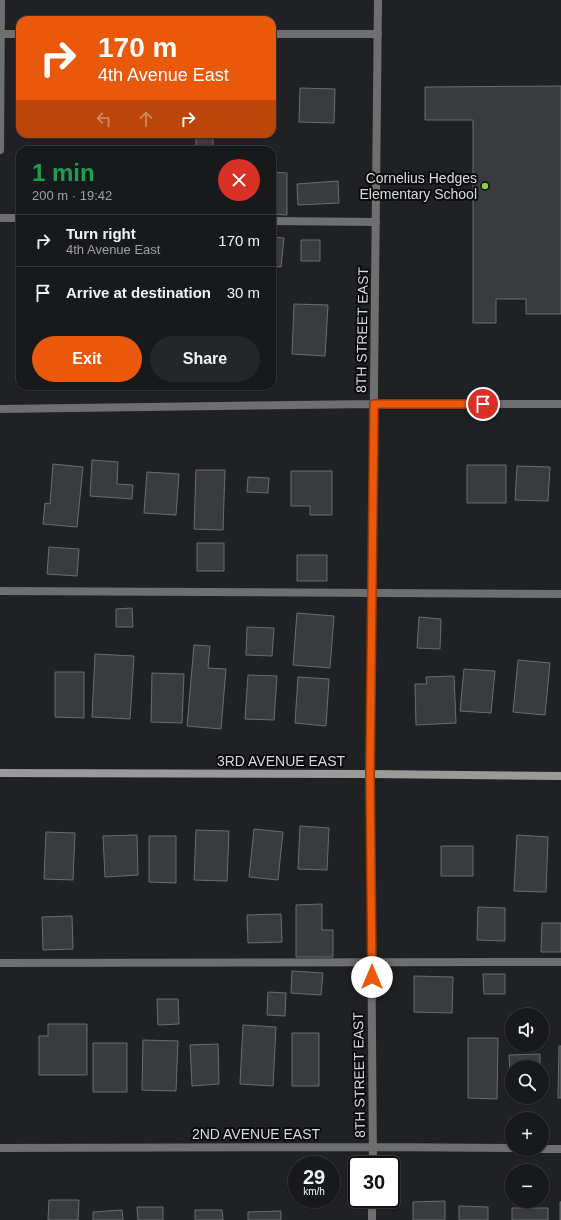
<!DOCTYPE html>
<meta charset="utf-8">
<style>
body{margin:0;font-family:Arial,sans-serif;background:#252628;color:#f1f3f6;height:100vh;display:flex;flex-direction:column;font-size:15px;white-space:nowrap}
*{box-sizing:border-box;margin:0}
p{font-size:13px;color:#9fa0a3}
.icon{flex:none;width:22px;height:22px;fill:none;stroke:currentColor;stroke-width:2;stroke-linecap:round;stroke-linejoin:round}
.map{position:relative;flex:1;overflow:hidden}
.panel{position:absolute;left:16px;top:146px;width:260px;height:244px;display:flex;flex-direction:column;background:#18191b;border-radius:12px;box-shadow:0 1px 3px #0004,0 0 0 1px #36383a}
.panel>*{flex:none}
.top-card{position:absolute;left:16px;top:16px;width:260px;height:122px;border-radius:12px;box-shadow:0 1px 3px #0004,0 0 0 1px #36383a;background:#ea580c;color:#fff;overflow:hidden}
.controls{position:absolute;left:505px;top:1008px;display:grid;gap:8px}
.controls a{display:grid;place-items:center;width:44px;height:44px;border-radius:50%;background:#18191b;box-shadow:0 1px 3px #0004,0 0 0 1px #36383a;font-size:20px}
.speed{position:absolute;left:288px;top:1156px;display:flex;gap:8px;font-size:20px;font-weight:700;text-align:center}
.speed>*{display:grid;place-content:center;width:52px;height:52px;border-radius:50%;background:#18191b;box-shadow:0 1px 3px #0004,0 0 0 1px #36383a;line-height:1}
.speed small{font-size:10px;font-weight:400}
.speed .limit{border:2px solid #111;border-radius:6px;background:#fff;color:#111}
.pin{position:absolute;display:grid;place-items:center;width:34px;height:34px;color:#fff;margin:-17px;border:2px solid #fff;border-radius:50%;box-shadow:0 1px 4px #0007}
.me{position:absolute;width:44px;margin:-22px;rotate:0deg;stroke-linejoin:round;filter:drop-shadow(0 0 3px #0008)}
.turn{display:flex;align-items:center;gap:14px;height:84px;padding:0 16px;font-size:18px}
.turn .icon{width:52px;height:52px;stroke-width:2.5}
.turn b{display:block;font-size:28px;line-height:34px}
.lanes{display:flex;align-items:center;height:38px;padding:0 16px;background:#0003;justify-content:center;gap:20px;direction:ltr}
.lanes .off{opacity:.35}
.round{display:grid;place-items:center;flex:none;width:42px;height:42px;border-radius:21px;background:#252628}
.overview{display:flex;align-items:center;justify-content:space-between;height:68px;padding:0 16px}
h1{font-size:24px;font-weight:800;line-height:30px;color:#1e9e55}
.button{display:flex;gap:8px;margin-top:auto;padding:8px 16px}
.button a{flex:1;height:46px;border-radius:24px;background:#ea580c;color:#fff;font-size:16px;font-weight:800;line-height:46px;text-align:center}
.button a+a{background:#252628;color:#f1f3f6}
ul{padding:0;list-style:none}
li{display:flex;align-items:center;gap:12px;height:52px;padding:0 16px;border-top:1px solid #36383a}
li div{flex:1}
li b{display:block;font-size:15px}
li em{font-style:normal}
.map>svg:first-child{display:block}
.building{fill:#3a3b3e;stroke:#6b6d70}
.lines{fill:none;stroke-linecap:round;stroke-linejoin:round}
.lane{stroke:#6e6f6e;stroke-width:8}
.street{stroke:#6e6f6e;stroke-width:8}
.secondary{stroke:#9a9b99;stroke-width:8}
.route-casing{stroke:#983908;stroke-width:10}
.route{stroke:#ea580c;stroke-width:7}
.poi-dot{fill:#8ace47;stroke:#0a0b0c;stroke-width:1.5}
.labels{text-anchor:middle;stroke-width:4;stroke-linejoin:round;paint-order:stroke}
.poi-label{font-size:14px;fill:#dadbdc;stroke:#0a0b0c;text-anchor:end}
.street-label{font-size:14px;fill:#dadbdc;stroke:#0a0b0c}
</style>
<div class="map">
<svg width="561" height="1220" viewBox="0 0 561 1220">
<rect width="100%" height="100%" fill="#202124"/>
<path class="building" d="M 561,86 L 561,314 L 526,314 L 526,299 L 496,299 L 496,323 L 473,323 L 473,120 L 425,120 L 425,87 Z
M 300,88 L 335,89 L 334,123 L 299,122 Z
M 88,134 L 112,134 L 112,138 L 88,137 Z
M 196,134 L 213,134 L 213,147 L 196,146 Z
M 272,172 L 287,173 L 287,215 L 272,214 Z
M 338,181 L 339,203 L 298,205 L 297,184 Z
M 272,237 L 284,238 L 281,267 L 272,266 Z
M 301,240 L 320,240 L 320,261 L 301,261 Z
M 294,304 L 328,305 L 325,356 L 292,354 Z
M 92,460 L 118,462 L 117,484 L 133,485 L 132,499 L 90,496 Z
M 53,464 L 83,467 L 77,527 L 43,524 L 45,503 L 50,504 Z
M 467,465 L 506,465 L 506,503 L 467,503 Z
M 517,466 L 550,467 L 548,501 L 515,500 Z
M 196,470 L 225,470 L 223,530 L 194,529 Z
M 291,471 L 332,471 L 332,515 L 310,515 L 310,506 L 291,506 Z
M 147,472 L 179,474 L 176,515 L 144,513 Z
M 248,477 L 269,478 L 268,493 L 247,492 Z
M 197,543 L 224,543 L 224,571 L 197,571 Z
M 49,547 L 79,549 L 77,576 L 47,574 Z
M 297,555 L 327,555 L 327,581 L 297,581 Z
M 132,608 L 133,627 L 116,627 L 116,609 Z
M 297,613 L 334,616 L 330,668 L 293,665 Z
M 419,617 L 441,619 L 440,649 L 417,648 Z
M 247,627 L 274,628 L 272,656 L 246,655 Z
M 194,645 L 210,646 L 208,668 L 226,669 L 221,729 L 187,726 Z
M 95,654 L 134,656 L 130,719 L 92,717 Z
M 518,660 L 550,663 L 545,715 L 513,712 Z
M 464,669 L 495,671 L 491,713 L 460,711 Z
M 55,672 L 84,672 L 84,718 L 55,717 Z
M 152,673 L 184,674 L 182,723 L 151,722 Z
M 248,675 L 277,676 L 274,720 L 245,719 Z
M 454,676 L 456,723 L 416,725 L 415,684 L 427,684 L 426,677 Z
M 298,677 L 329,679 L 326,726 L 295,723 Z
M 300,826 L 329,828 L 327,870 L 298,869 Z
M 254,829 L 283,832 L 278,880 L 249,877 Z
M 196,830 L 229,831 L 227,881 L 194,880 Z
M 46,832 L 75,833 L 73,880 L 44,879 Z
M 137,835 L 138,875 L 105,877 L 103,836 Z
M 517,835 L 548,837 L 546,892 L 514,891 Z
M 149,836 L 176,836 L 176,883 L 149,882 Z
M 441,846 L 473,846 L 473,876 L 441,876 Z
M 322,904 L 322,930 L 333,930 L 333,957 L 296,957 L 296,905 Z
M 478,907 L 505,908 L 505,941 L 477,940 Z
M 281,914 L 282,942 L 248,943 L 247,915 Z
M 72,916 L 73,949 L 43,950 L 42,917 Z
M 542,923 L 561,923 L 561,952 L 541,952 Z
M 292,971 L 323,973 L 321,995 L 291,993 Z
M 483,974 L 505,974 L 505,994 L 484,994 Z
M 414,976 L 453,977 L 452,1013 L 414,1012 Z
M 268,992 L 286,993 L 285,1016 L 267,1015 Z
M 157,999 L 178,999 L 179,1024 L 158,1025 Z
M 48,1024 L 87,1024 L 87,1075 L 39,1075 L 39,1036 L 48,1036 Z
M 243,1025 L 276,1027 L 273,1086 L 240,1084 Z
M 292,1033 L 319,1033 L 319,1086 L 292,1086 Z
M 468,1038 L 498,1038 L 497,1099 L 468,1098 Z
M 143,1040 L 178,1041 L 176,1091 L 142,1090 Z
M 93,1043 L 127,1043 L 127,1092 L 93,1092 Z
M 218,1044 L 219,1084 L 192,1086 L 190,1045 Z
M 559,1046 L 561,1046 L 561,1098 L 558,1098 Z
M 540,1054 L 540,1067 L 512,1067 L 512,1097 L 541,1097 L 511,1098 L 509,1055 Z
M 49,1200 L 79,1200 L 78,1220 L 48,1220 Z
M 445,1201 L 445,1220 L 413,1220 L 413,1202 Z
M 560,1202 L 561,1202 L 561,1220 L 560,1220 Z
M 459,1206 L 488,1207 L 488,1220 L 459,1220 Z
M 137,1207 L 163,1207 L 163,1220 L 138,1220 Z
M 512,1208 L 548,1208 L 548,1220 L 512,1220 Z
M 122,1210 L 123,1220 L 93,1220 L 93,1212 Z
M 195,1210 L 222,1210 L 223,1220 L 195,1220 Z
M 281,1211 L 281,1220 L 248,1220 L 248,1212 Z"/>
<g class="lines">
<path class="lane" d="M 0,218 L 20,218
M 272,221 L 376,222
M 0,591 L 561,594
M 0,963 L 561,962"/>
<path class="street" d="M 0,34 L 20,34
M 272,34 L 378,34
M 0,150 L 1,0
M 0,409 L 374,404 L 561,404
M 0,1148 L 373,1147 L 512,1148
M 542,1149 L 561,1149
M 373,1165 L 370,774 L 378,0
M 372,1220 L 372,1199"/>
<path class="secondary" d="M 0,773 L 370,774 L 561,776"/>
</g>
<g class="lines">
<g class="route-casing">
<path id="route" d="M 372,977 L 370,774 L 374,404 L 483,404"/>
</g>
<use href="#route" class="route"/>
</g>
<circle class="poi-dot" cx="485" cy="186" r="4"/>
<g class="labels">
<g class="poi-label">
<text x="477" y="183">Cornelius Hedges<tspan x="477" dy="16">Elementary School</tspan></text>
</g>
<g class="street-label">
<text transform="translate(362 330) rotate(-89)" y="5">8TH STREET EAST</text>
<text x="281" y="766">3RD AVENUE EAST</text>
<text transform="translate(359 1075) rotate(-91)" y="5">8TH STREET EAST</text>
<text x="256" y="1139">2ND AVENUE EAST</text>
</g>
</g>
</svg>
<div class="controls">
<a><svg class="icon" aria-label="sound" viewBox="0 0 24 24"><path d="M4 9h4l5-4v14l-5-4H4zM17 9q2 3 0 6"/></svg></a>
<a><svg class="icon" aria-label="search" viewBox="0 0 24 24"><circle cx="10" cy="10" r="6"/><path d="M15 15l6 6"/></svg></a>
<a>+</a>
<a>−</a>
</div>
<div class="speed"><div>29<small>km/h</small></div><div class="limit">30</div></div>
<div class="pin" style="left:483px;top:404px;background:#d93025"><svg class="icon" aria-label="arrive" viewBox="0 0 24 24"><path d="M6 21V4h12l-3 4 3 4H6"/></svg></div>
<svg class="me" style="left:372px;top:977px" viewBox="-20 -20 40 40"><circle r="19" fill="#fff"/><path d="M0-13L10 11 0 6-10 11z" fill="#ea580c"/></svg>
<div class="top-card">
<div class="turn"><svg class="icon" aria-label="right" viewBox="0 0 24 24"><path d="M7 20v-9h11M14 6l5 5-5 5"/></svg><div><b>170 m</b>4th Avenue East</div></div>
<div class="lanes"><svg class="icon off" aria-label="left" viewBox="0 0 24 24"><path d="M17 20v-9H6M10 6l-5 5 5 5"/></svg><svg class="icon off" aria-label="ahead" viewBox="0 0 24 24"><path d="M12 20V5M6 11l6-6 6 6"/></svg><svg class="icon" aria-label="right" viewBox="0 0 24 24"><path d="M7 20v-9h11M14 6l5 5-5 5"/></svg></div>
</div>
<section class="panel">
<div class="overview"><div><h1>1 min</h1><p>200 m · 19:42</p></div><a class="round" style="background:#d93025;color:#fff"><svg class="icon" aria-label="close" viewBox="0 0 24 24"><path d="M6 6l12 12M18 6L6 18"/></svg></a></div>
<ul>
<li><svg class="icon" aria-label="right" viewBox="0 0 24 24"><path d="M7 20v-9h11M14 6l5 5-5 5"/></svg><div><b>Turn right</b><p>4th Avenue East</p></div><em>170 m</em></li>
<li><svg class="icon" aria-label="arrive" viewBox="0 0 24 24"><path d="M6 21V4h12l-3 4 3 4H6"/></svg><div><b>Arrive at destination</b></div><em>30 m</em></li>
</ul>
<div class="button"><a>Exit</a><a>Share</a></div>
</section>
</div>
